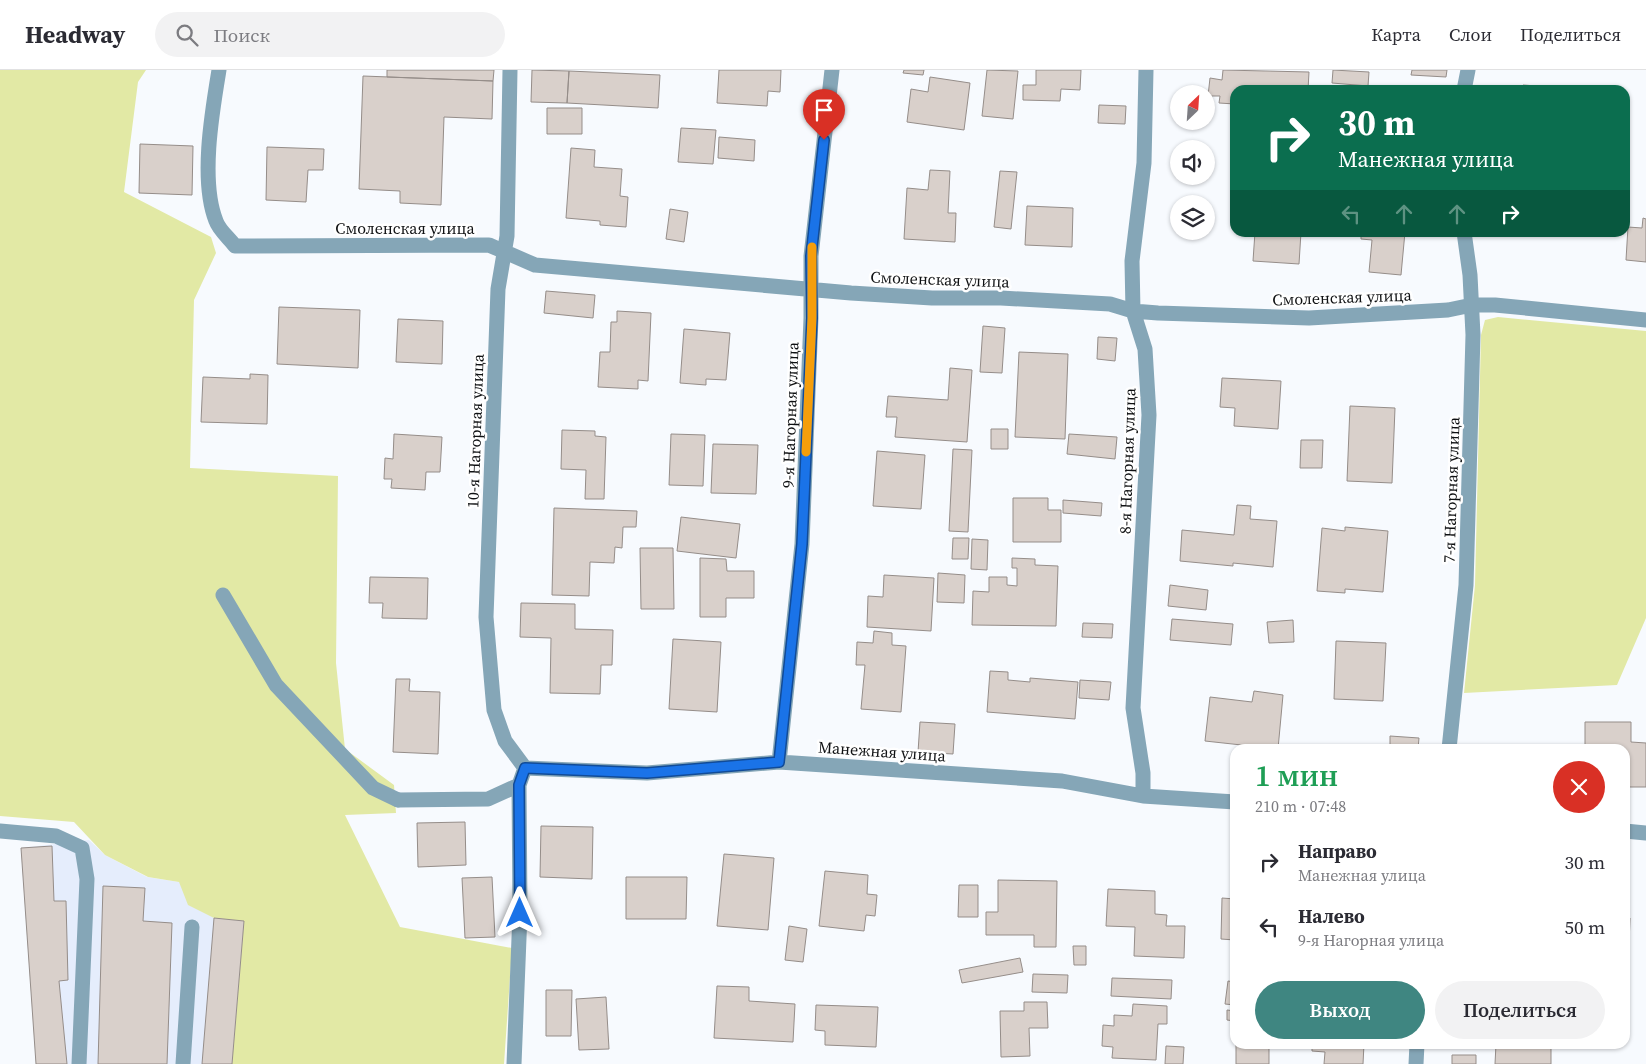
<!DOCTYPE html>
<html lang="ru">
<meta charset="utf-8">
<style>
body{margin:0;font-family:"Source Serif 4",serif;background:#f2f2f3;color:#2b2b33;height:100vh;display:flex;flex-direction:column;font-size:19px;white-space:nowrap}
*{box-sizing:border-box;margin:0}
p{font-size:16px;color:#7c7c81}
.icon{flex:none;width:28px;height:28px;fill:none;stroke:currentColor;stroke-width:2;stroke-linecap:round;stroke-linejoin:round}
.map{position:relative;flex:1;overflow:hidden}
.drawer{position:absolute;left:1230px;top:674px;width:400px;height:305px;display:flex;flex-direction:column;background:#fff;border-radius:15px;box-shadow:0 1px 4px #0004}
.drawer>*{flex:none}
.guide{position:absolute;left:1230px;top:15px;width:400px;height:152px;border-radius:15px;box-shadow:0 1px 4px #0004;background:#0b6e4f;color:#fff;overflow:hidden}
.needle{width:32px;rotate:25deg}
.tools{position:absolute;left:1170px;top:15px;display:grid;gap:10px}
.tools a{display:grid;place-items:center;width:45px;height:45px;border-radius:50%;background:#fff;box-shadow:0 1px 4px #0004;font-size:25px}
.pin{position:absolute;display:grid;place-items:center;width:42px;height:42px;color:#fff;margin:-51px -21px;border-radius:50% 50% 50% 0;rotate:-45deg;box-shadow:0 0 5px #0007}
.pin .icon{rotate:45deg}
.me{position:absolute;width:55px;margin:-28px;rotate:0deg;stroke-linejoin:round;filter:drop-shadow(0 0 4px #0008)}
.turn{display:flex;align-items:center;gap:18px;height:105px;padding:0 25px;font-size:22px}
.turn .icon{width:65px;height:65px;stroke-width:2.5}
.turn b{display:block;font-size:35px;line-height:42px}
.lanes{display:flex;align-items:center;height:48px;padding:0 25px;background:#0003;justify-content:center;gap:25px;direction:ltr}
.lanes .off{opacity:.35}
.round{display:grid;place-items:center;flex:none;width:52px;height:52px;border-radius:26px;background:#f2f2f3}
.summary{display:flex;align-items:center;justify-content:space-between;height:85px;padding:0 25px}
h1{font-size:30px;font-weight:600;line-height:38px;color:#1e9e55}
.cta{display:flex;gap:10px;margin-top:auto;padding:10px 25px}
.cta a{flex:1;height:58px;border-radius:30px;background:#3f8681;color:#fff;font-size:20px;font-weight:600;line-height:58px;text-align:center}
.cta a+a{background:#f2f2f3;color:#2b2b33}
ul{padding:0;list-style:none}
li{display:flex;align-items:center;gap:15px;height:65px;padding:0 25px}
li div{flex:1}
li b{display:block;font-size:19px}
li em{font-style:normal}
header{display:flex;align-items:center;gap:30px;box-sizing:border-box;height:70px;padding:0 25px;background:#fff;border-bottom:1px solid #e1e1e2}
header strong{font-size:24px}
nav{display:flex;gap:28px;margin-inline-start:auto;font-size:18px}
.search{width:350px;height:45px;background:#f2f2f3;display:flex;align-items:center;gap:12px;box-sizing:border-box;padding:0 18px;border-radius:28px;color:#7c7c81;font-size:19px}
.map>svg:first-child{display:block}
.built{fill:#e5edfc}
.green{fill:#e2e9a5}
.building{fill:#d9d0cb;stroke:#958d89}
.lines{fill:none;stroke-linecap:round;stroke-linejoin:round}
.lane{stroke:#85a6b7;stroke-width:15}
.street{stroke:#85a6b7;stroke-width:15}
.route-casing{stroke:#114b97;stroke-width:12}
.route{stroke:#1a73e8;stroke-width:9}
.slow{stroke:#f59e0b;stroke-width:9}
.labels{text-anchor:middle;stroke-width:5;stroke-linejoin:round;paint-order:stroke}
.street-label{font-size:16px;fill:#0f1113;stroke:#fff}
</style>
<header>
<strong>Headway</strong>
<div class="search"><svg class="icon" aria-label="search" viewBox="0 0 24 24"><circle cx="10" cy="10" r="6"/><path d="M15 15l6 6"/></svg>Поиск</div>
<nav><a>Карта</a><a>Слои</a><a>Поделиться</a></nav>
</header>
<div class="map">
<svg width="1646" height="994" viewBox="0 0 1646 994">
<rect width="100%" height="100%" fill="#f7fafe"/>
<path class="built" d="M 89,770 L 105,785 L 147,807 L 179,812 L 214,848 L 244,851 L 232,994 L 36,994 L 21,778 Z"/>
<path class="green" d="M 0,0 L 146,0 L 138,12 L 124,122 L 211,167 L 216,183 L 194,230 L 190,398 L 338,406 L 336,593 L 345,679 L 394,715 L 396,743 L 345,745 L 400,857 L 512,878 L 504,994 L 232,994 L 244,851 L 214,848 L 188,835 L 179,812 L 148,807 L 105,785 L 74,752 L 0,746 Z
M 1498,247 L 1646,261 L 1646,548 L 1617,615 L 1464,623 L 1475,515 L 1481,265 L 1485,250 Z"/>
<path class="building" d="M 387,0 L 494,0 L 493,11 L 387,7 Z
M 532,0 L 569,1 L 567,33 L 531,32 Z
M 719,0 L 781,0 L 780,22 L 768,21 L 767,36 L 717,33 Z
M 904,0 L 924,0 L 923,5 L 903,3 Z
M 987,0 L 1018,1 L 1013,49 L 982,46 Z
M 1036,0 L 1081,0 L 1080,20 L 1061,19 L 1060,31 L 1023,30 L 1023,15 L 1036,15 Z
M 1223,0 L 1309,2 L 1308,20 L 1235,20 L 1235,34 L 1219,33 L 1220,26 L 1208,26 L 1210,8 L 1222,10 Z
M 1333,0 L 1369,2 L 1368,16 L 1332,13 Z
M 1412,0 L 1447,0 L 1446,7 L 1411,5 Z
M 569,1 L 660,5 L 658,38 L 567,33 Z
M 363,6 L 493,11 L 492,49 L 444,47 L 441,135 L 400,133 L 400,121 L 359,119 Z
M 930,7 L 970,13 L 964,60 L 907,52 L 911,19 L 928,22 Z
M 1523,15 L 1576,19 L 1576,20 L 1522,20 Z
M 1099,35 L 1126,36 L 1125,54 L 1098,53 Z
M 547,38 L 582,38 L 582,64 L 547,64 Z
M 681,58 L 716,60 L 713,94 L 678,92 Z
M 719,67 L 755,70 L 754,91 L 718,88 Z
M 140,74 L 193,76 L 192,125 L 139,123 Z
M 267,77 L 324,79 L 323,100 L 308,100 L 306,132 L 266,130 Z
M 571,78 L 595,80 L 594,97 L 622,99 L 620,126 L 628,127 L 626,157 L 600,155 L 600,151 L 566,148 Z
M 930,100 L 950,101 L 948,143 L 956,143 L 955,172 L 904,169 L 907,118 L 928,120 Z
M 1000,101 L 1017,102 L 1011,159 L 994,157 Z
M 1027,136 L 1073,138 L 1072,177 L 1025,175 Z
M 670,139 L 688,142 L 684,172 L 666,169 Z
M 1643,148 L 1646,149 L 1646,192 L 1626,190 L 1628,157 L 1642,158 Z
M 1255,162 L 1301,162 L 1299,194 L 1253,191 Z
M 1361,162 L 1405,162 L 1401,205 L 1369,202 L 1372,170 L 1361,169 Z
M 546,221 L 595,225 L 593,248 L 544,243 Z
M 279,237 L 360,240 L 358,298 L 277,294 Z
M 617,241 L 651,243 L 648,311 L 638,310 L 638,319 L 598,317 L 600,282 L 610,282 L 611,252 L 617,252 Z
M 398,249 L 443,251 L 442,294 L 396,292 Z
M 983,256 L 1005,258 L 1002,303 L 980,302 Z
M 684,259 L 730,263 L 726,310 L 706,309 L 706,315 L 680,313 Z
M 1098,267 L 1117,268 L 1115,291 L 1097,289 Z
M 1019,282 L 1068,284 L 1065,369 L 1015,367 Z
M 950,298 L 972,300 L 967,372 L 895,367 L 897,347 L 886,347 L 888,326 L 948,330 Z
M 250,304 L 268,305 L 267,354 L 201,352 L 203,307 L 250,309 Z
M 1222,308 L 1281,311 L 1278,359 L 1234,356 L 1235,338 L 1220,337 Z
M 1350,336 L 1395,338 L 1392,413 L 1347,411 Z
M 991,359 L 1008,359 L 1008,379 L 991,379 Z
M 562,360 L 595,361 L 595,366 L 606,367 L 604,429 L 585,429 L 586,400 L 561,399 Z
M 394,364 L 442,367 L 440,402 L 426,402 L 425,420 L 391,418 L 392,409 L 384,409 L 385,388 L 393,389 Z
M 671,364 L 705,365 L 703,416 L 669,415 Z
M 1069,364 L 1117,367 L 1115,389 L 1067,384 Z
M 1301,370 L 1323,370 L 1322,398 L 1300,398 Z
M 713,374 L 758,375 L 756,424 L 711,423 Z
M 953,379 L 972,380 L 968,462 L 949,461 Z
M 877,381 L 925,385 L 921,439 L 873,436 Z
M 1013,428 L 1048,428 L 1048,440 L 1061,440 L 1061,472 L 1013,472 Z
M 1063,430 L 1102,433 L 1101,446 L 1063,443 Z
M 1237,435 L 1251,436 L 1250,449 L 1277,451 L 1273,497 L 1233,493 L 1233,496 L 1180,491 L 1182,460 L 1234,465 Z
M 554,438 L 637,441 L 636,457 L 623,457 L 622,478 L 615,477 L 614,493 L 590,492 L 589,526 L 552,525 Z
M 681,447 L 740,454 L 736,488 L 677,481 Z
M 1345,457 L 1388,461 L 1383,522 L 1345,519 L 1345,523 L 1317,521 L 1322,458 L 1345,461 Z
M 953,468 L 969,468 L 968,489 L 952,489 Z
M 972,469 L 988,470 L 987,500 L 971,499 Z
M 640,478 L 673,478 L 674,539 L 641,539 Z
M 700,488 L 726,489 L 727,501 L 754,501 L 754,528 L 726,528 L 726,547 L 700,547 Z
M 1012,488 L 1035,489 L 1035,495 L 1058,496 L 1056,556 L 972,555 L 973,521 L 989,522 L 989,507 L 1007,507 L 1007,515 L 1017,516 L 1017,498 L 1012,498 Z
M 938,503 L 965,505 L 964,533 L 937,532 Z
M 884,505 L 934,508 L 931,561 L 867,557 L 868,526 L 883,527 Z
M 370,507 L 428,508 L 427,549 L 382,548 L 383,533 L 369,533 Z
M 1170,515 L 1208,520 L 1206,540 L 1168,536 Z
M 521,533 L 575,534 L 575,559 L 613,560 L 612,595 L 601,595 L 600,624 L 550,623 L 551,568 L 520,567 Z
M 1172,549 L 1233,554 L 1231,575 L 1170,570 Z
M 1293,550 L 1294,572 L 1269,573 L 1267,552 Z
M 1083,553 L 1113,554 L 1112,568 L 1082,567 Z
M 874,561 L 892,563 L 892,575 L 906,576 L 901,642 L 861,639 L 865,595 L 856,595 L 857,572 L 873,573 Z
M 673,569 L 721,572 L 717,642 L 669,639 Z
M 1336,571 L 1386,573 L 1383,631 L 1334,629 Z
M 990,601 L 1008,602 L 1008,610 L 1030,612 L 1030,608 L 1078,612 L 1075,649 L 987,642 Z
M 396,609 L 410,609 L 409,621 L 440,622 L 438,684 L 393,682 Z
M 1080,610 L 1111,612 L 1109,630 L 1079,628 Z
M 1254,621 L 1283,625 L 1278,679 L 1205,671 L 1210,627 L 1252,632 Z
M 920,652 L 955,654 L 953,684 L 918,682 Z
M 1585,652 L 1631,652 L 1631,672 L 1646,673 L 1646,717 L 1625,717 L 1625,679 L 1585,679 Z
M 1390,666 L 1419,668 L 1418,679 L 1390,679 Z
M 465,752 L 466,795 L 418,797 L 417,753 Z
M 541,756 L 593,757 L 592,809 L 540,807 Z
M 52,776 L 54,831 L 66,831 L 68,910 L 59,911 L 67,994 L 36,994 L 21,778 Z
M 724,784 L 774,788 L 768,860 L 717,856 Z
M 825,801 L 868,805 L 867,824 L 877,825 L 875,846 L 866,845 L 864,861 L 819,856 Z
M 492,807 L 495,867 L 465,868 L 462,808 Z
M 626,807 L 687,807 L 686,849 L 626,849 Z
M 998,810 L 1057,811 L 1056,877 L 1034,877 L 1034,865 L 986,865 L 986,842 L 998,842 Z
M 959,815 L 978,815 L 978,847 L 958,847 Z
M 103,816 L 145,818 L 143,851 L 172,853 L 167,994 L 98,994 Z
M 1108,819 L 1155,821 L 1155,844 L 1167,845 L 1166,856 L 1185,856 L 1184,888 L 1134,886 L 1135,857 L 1106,856 Z
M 1222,828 L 1235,829 L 1235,870 L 1221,869 Z
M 1625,847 L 1630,848 L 1629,875 L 1625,875 Z
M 214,848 L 244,851 L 232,994 L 202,994 Z
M 789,856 L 807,859 L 803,892 L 785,890 Z
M 1073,876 L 1086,876 L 1086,895 L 1074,895 Z
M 1020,888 L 1023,902 L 962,913 L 959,900 Z
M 1033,904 L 1068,905 L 1067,923 L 1032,922 Z
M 1112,908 L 1172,910 L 1171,929 L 1111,926 Z
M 1228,911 L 1235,912 L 1235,935 L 1225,934 Z
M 717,916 L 749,917 L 749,931 L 795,934 L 793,972 L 714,968 Z
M 546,920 L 572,920 L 571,966 L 546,966 Z
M 606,927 L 609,979 L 579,980 L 576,929 Z
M 1024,932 L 1047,932 L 1048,958 L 1029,958 L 1030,986 L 1001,987 L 1000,941 L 1024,941 Z
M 1133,934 L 1167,936 L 1167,954 L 1158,954 L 1156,990 L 1112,988 L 1113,977 L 1102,976 L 1103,955 L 1114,956 L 1114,945 L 1132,946 Z
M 816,935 L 878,937 L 876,977 L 825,975 L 825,961 L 815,960 Z
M 1227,940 L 1235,941 L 1235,951 L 1227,950 Z
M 1236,974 L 1269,974 L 1269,994 L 1236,994 Z
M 1312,974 L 1364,974 L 1363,994 L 1324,994 L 1325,982 L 1312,981 Z
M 1496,974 L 1551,974 L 1551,994 L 1495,994 Z
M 1166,976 L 1184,977 L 1183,994 L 1165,994 Z
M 1452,985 L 1476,985 L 1476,994 L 1452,994 Z"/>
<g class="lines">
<path class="lane" d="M 223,525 L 276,615 L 373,718 L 398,730
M 0,761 L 56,766 L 82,778 L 87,809 L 79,994
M 183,994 L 192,857"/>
<path class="street" d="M 219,0 C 212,42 200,111 216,151 C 219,160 229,168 235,176 L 489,175 L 535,195 L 851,223 L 932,228 L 1001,228 L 1110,234 L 1133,241 L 1158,243 L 1309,248 L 1448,240 L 1472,235 L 1495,235 L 1646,250
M 510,0 L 507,166 L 498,219 L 486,547 L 494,640 L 505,671 L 525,698 L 519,715 L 520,843 L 514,994
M 1464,20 L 1468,0
M 1449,679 L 1466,515 L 1473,265 L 1470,205 L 1464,162
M 779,692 L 802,474 L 811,248 L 811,186 L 832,0
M 525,698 L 647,703 L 779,692 L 1062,711 L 1143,726 L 1235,732
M 1143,726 L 1143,703 L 1133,638 L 1149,345 L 1145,279 L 1133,241 L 1132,191 L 1144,93 L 1146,0
M 398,730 L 488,729 L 519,715
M 1625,761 L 1646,763
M 1416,994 L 1417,974"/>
</g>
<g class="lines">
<g class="route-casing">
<path id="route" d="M 520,843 L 519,715 L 525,698 L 647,703 L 779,692 L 802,474 L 812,248 L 811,186 L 824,70"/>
</g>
<use href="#route" class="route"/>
<path class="slow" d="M 806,382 L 812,248 L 812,177"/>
</g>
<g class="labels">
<g class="street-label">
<text x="405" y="164">Смоленская улица</text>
<text transform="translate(940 209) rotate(2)" y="6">Смоленская улица</text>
<text transform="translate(1342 227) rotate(-2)" y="6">Смоленская улица</text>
<text transform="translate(790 345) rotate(-88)" y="6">9-я Нагорная улица</text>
<text transform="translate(475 361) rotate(-88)" y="6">10-я Нагорная улица</text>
<text transform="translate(1127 391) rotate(-88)" y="6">8-я Нагорная улица</text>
<text transform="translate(1451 420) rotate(-88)" y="6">7-я Нагорная улица</text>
<text transform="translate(882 681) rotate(4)" y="6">Манежная улица</text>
</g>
</g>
</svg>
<div class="tools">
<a><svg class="needle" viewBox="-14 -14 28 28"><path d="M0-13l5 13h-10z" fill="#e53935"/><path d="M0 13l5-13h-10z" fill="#7c7c81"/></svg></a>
<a><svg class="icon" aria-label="sound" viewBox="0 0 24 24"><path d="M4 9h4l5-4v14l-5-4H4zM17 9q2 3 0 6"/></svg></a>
<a><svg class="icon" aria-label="layers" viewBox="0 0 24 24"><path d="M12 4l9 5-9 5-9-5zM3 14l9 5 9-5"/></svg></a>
</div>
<div class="pin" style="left:824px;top:70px;background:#d93025"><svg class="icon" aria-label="arrive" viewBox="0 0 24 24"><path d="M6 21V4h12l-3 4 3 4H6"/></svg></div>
<svg class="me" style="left:520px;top:843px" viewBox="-20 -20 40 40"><path d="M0-17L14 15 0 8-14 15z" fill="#1a73e8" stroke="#fff" stroke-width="4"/></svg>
<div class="guide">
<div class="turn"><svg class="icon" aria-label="right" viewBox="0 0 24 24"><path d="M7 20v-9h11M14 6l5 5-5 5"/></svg><div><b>30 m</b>Манежная улица</div></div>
<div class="lanes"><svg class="icon off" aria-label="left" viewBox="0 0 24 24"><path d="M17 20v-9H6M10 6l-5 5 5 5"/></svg><svg class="icon off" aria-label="ahead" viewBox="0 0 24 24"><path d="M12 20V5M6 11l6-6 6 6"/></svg><svg class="icon off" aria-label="ahead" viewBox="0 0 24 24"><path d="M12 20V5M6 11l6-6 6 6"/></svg><svg class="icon" aria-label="right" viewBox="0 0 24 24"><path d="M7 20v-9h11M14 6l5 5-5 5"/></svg></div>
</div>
<section class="drawer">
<div class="summary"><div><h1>1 мин</h1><p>210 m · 07:48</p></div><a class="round" style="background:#d93025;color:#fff"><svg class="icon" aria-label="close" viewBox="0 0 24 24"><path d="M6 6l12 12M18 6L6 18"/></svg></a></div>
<ul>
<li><svg class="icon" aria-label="right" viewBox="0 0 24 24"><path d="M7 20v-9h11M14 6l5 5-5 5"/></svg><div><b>Направо</b><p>Манежная улица</p></div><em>30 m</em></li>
<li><svg class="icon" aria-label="left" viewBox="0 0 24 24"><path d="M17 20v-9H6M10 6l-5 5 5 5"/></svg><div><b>Налево</b><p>9-я Нагорная улица</p></div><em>50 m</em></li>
</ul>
<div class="cta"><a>Выход</a><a>Поделиться</a></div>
</section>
</div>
